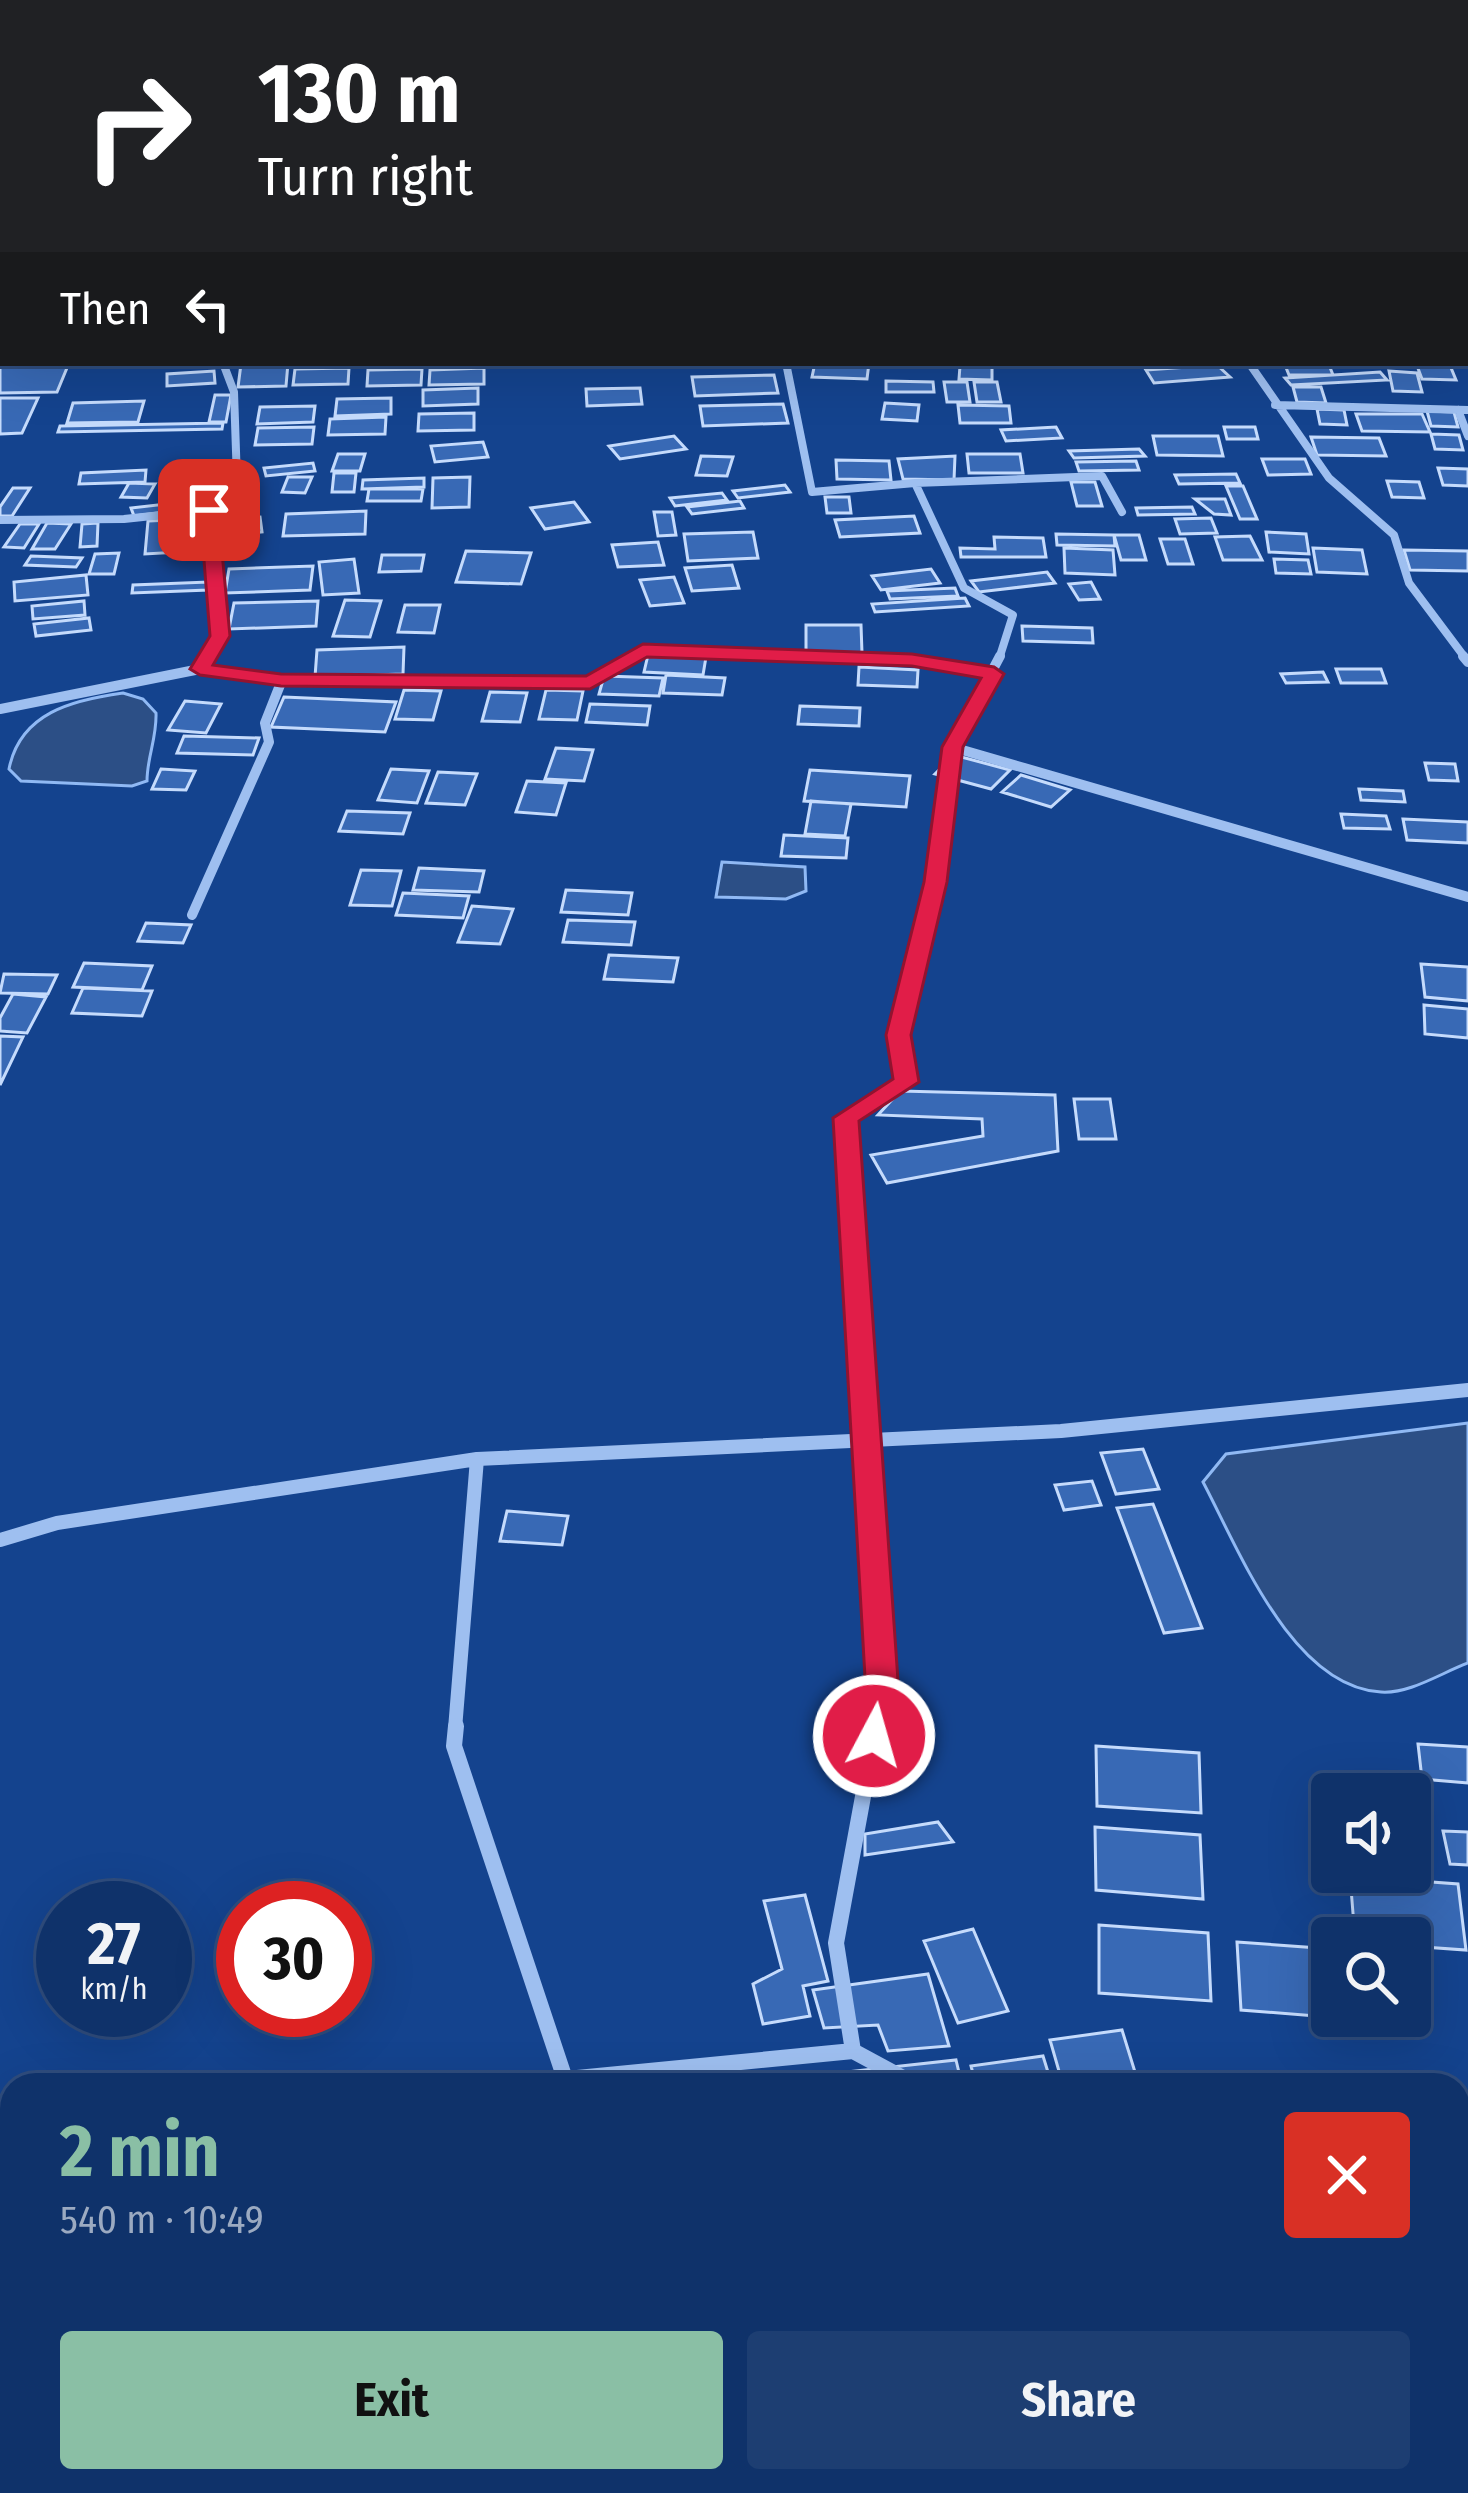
<!DOCTYPE html>
<meta charset="utf-8">
<style>
body{margin:0;font-family:"Fira Sans Condensed",sans-serif;background:#1d3e72;color:#f1f3f6;height:100vh;display:flex;flex-direction:column;font-size:45px;white-space:nowrap}
*{box-sizing:border-box;margin:0}
p{font-size:39px;color:#9baac1}
.icon{flex:none;width:66px;height:66px;fill:none;stroke:currentColor;stroke-width:2;stroke-linecap:round;stroke-linejoin:round}
.map{position:relative;flex:1;overflow:hidden}
.panel{position:absolute;left:0px;top:2073px;width:1470px;height:420px;display:flex;flex-direction:column;background:#0f326a;border-radius:36px 36px 0 0;box-shadow:0 12px 48px #0002,0 0 0 3px #2f4d7e}
.panel>*{flex:none}
.top-card{position:absolute;left:0px;top:0px;width:1470px;height:366px;box-shadow:0 12px 48px #0002,0 0 0 3px #2f4d7e;background:#202124;color:#fff;overflow:hidden}
.controls{position:absolute;left:1311px;top:1773px;display:grid;gap:24px}
.controls a{display:grid;place-items:center;width:120px;height:120px;border-radius:12px;background:#0f326a;box-shadow:0 12px 48px #0002,0 0 0 3px #2f4d7e;font-size:60px}
.speed{position:absolute;left:36px;top:1881px;display:flex;gap:24px;font-size:60px;font-weight:700;text-align:center}
.speed>*{display:grid;place-content:center;width:156px;height:156px;border-radius:50%;background:#0f326a;box-shadow:0 12px 48px #0002,0 0 0 3px #2f4d7e;line-height:1}
.speed small{font-size:30px;font-weight:400}
.speed .limit{border:18px solid #d22;background:#fff;color:#111}
.pin{position:absolute;display:grid;place-items:center;width:102px;height:102px;color:#fff;margin:-51px;border-radius:24px;box-shadow:0 6px 18px #0006}
.me{position:absolute;width:132px;margin:-66px;rotate:6deg;stroke-linejoin:round;filter:drop-shadow(0 0 9px #0008)}
.turn{display:flex;align-items:center;gap:42px;height:252px;padding:0 60px;font-size:54px}
.turn .icon{width:156px;height:156px;stroke-width:2.5}
.turn b{display:block;font-size:84px;line-height:102px}
.then{display:flex;align-items:center;height:114px;padding:0 60px;background:#0003;gap:24px;font-size:45px}
.round{display:grid;place-items:center;flex:none;width:126px;height:126px;border-radius:12px;background:#1d3e72}
.head{display:flex;align-items:center;justify-content:space-between;height:204px;padding:0 60px}
h1{font-size:72px;font-weight:700;line-height:90px;color:#8abfa5}
.action{display:flex;gap:24px;margin-top:auto;padding:24px 60px}
.action a{flex:1;height:138px;border-radius:12px;background:#8abfa5;color:#111;font-size:48px;font-weight:700;line-height:138px;text-align:center}
.action a+a{background:#1d3e72;color:#f1f3f6}
.map>svg:first-child{display:block}
.water{fill:#2c4f86;stroke:#90b9f4;stroke-width:3}
.building{fill:#3869b5;stroke:#c5dbfc;stroke-width:3}
.lines{fill:none;stroke-linecap:round;stroke-linejoin:round}
.street-far4{stroke:#9ebff0;stroke-width:6}
.street-far3{stroke:#9ebff0;stroke-width:8}
.street-far2{stroke:#9ebff0;stroke-width:10}
.street-far1{stroke:#9ebff0;stroke-width:14}
.street{stroke:#9ebff0;stroke-width:16}
.route{fill:#e11d48;stroke:#92132f;stroke-width:3}
</style>
<div class="map">
<svg width="1468" height="2493" viewBox="0 0 1468 2493">
<rect width="100%" height="100%" fill="#14438e"/>
<path class="water" d="M 123,693 L 143,699 L 156,713 C 157,738 147,757 147,781 L 132,786 L 21,781 L 9,769 C 20,713 72,700 123,693 Z
M 722,862 L 805,867 L 806,891 L 786,899 L 716,897 Z
M 1468,1423 L 1468,1663 C 1441,1673 1410,1694 1381,1692 C 1292,1687 1239,1550 1203,1482 L 1226,1454 Z"/>
<path class="building" d="M 0,342 L 3,363 L 69,363 L 57,392 L 0,393 Z
M 288,363 L 286,386 L 238,387 L 241,364 Z
M 815,363 L 869,363 L 867,379 L 812,377 Z
M 1416,363 L 1449,363 L 1456,380 L 1422,379 Z
M 1217,365 L 1230,377 L 1154,383 L 1146,370 Z
M 1285,365 L 1329,365 L 1333,375 L 1289,375 Z
M 960,366 L 992,367 L 992,380 L 959,379 Z
M 349,368 L 348,384 L 293,385 L 295,369 Z
M 484,368 L 484,384 L 429,385 L 430,370 Z
M 422,369 L 421,385 L 367,386 L 368,370 Z
M 214,371 L 215,383 L 167,386 L 167,374 Z
M 1389,371 L 1417,373 L 1422,392 L 1393,391 Z
M 1380,372 L 1387,380 L 1291,385 L 1285,378 Z
M 774,375 L 778,393 L 695,396 L 692,377 Z
M 886,381 L 933,382 L 934,392 L 886,392 Z
M 944,382 L 967,382 L 970,402 L 947,402 Z
M 974,382 L 997,382 L 1001,402 L 977,402 Z
M 1293,387 L 1321,387 L 1326,403 L 1297,402 Z
M 478,388 L 478,404 L 423,406 L 423,390 Z
M 640,388 L 642,404 L 587,406 L 586,389 Z
M 215,395 L 231,395 L 226,422 L 209,422 Z
M 0,398 L 38,398 L 22,433 L 0,434 Z
M 391,398 L 391,414 L 335,416 L 337,399 Z
M 144,401 L 138,422 L 67,423 L 73,403 Z
M 885,403 L 919,405 L 917,421 L 882,419 Z
M 783,404 L 788,423 L 703,426 L 700,406 Z
M 958,405 L 1009,406 L 1011,423 L 960,423 Z
M 315,406 L 313,422 L 257,424 L 260,407 Z
M 1317,409 L 1344,410 L 1347,425 L 1320,424 Z
M 1427,411 L 1454,412 L 1458,427 L 1431,426 Z
M 474,413 L 474,430 L 418,431 L 419,414 Z
M 1356,414 L 1422,414 L 1430,432 L 1362,431 Z
M 386,417 L 385,434 L 328,435 L 330,419 Z
M 223,423 L 222,429 L 58,432 L 60,426 Z
M 314,427 L 312,444 L 255,445 L 258,428 Z
M 1056,427 L 1062,438 L 1006,441 L 1001,430 Z
M 1224,427 L 1255,427 L 1258,439 L 1227,439 Z
M 1431,434 L 1459,435 L 1463,450 L 1435,449 Z
M 674,436 L 686,449 L 620,459 L 609,446 Z
M 1153,436 L 1218,436 L 1223,456 L 1157,455 Z
M 1311,437 L 1379,438 L 1386,456 L 1317,455 Z
M 483,442 L 488,457 L 435,462 L 431,446 Z
M 1139,449 L 1145,456 L 1074,458 L 1069,451 Z
M 338,454 L 365,454 L 360,471 L 332,471 Z
M 967,454 L 1020,454 L 1023,473 L 969,473 Z
M 701,456 L 733,457 L 727,476 L 696,475 Z
M 955,456 L 954,480 L 903,479 L 898,459 Z
M 1262,459 L 1305,459 L 1311,474 L 1268,475 Z
M 836,460 L 889,461 L 891,480 L 837,479 Z
M 1136,461 L 1139,470 L 1079,471 L 1076,462 Z
M 313,463 L 315,471 L 266,476 L 264,468 Z
M 1438,468 L 1468,469 L 1468,486 L 1443,485 Z
M 146,470 L 145,482 L 79,484 L 81,473 Z
M 334,473 L 356,473 L 354,492 L 332,492 Z
M 1236,474 L 1240,483 L 1179,484 L 1175,475 Z
M 288,477 L 312,477 L 305,493 L 282,492 Z
M 470,477 L 469,507 L 432,508 L 433,478 Z
M 424,478 L 424,487 L 362,489 L 363,480 Z
M 1387,481 L 1419,482 L 1424,498 L 1392,497 Z
M 1071,482 L 1095,482 L 1102,506 L 1077,506 Z
M 129,483 L 155,484 L 147,498 L 121,497 Z
M 173,484 L 208,485 L 201,498 L 166,497 Z
M 785,485 L 790,492 L 738,498 L 733,491 Z
M 1226,486 L 1243,486 L 1257,519 L 1240,519 Z
M 13,488 L 30,488 L 12,516 L 0,516 L 0,507 Z
M 369,489 L 423,489 L 421,501 L 367,501 Z
M 722,493 L 727,500 L 675,506 L 670,498 Z
M 825,497 L 849,497 L 851,513 L 827,513 Z
M 1195,499 L 1225,499 L 1231,515 L 1214,514 Z
M 201,500 L 204,507 L 134,516 L 131,508 Z
M 740,501 L 744,508 L 692,514 L 687,507 Z
M 574,502 L 589,522 L 545,529 L 531,508 Z
M 1192,507 L 1195,514 L 1138,515 L 1136,508 Z
M 366,511 L 365,534 L 283,536 L 286,514 Z
M 654,512 L 672,512 L 676,535 L 658,536 Z
M 914,516 L 920,533 L 840,537 L 835,520 Z
M 260,517 L 262,532 L 237,534 L 235,519 Z
M 1211,518 L 1217,533 L 1180,534 L 1175,519 Z
M 199,519 L 197,551 L 145,554 L 148,521 Z
M 47,523 L 71,524 L 55,549 L 32,549 Z
M 98,523 L 97,546 L 80,547 L 82,524 Z
M 20,524 L 39,524 L 24,548 L 4,547 Z
M 753,532 L 758,558 L 688,561 L 684,534 Z
M 1266,532 L 1306,534 L 1309,554 L 1269,552 Z
M 1056,534 L 1114,535 L 1115,546 L 1057,545 Z
M 1114,535 L 1139,535 L 1146,560 L 1121,560 Z
M 1250,536 L 1262,560 L 1223,560 L 1215,537 Z
M 994,537 L 1043,538 L 1046,557 L 961,557 L 960,548 L 995,549 Z
M 1160,539 L 1185,539 L 1193,564 L 1168,564 Z
M 658,542 L 664,565 L 618,567 L 612,545 Z
M 1064,548 L 1113,550 L 1115,575 L 1065,573 Z
M 1313,548 L 1362,550 L 1367,574 L 1317,572 Z
M 1404,550 L 1468,551 L 1468,571 L 1410,570 Z
M 466,551 L 531,553 L 521,584 L 456,582 Z
M 119,553 L 114,574 L 89,574 L 95,554 Z
M 382,555 L 424,555 L 421,571 L 379,572 Z
M 31,556 L 82,558 L 76,567 L 25,565 Z
M 354,559 L 359,593 L 323,595 L 319,562 Z
M 1274,559 L 1308,560 L 1311,574 L 1276,573 Z
M 732,565 L 739,588 L 692,591 L 685,568 Z
M 313,566 L 310,590 L 225,593 L 229,569 Z
M 931,569 L 940,583 L 881,590 L 872,576 Z
M 1047,572 L 1055,583 L 979,592 L 971,581 Z
M 86,575 L 88,595 L 15,601 L 14,582 Z
M 674,577 L 684,603 L 650,606 L 640,580 Z
M 208,582 L 208,590 L 132,593 L 133,585 Z
M 1091,582 L 1100,599 L 1079,600 L 1069,584 Z
M 955,588 L 958,596 L 890,599 L 887,591 Z
M 965,598 L 969,606 L 875,612 L 872,604 Z
M 345,600 L 381,601 L 370,637 L 333,636 Z
M 84,601 L 85,615 L 33,619 L 32,606 Z
M 318,601 L 316,626 L 229,629 L 234,603 Z
M 405,605 L 440,605 L 434,633 L 398,632 Z
M 89,618 L 91,630 L 36,636 L 34,624 Z
M 806,625 L 861,625 L 862,653 L 806,652 Z
M 1022,626 L 1092,628 L 1093,643 L 1023,641 Z
M 404,647 L 403,674 L 315,677 L 317,650 Z
M 648,655 L 706,657 L 703,675 L 644,672 Z
M 859,667 L 918,670 L 917,687 L 858,685 Z
M 1336,669 L 1381,669 L 1386,683 L 1341,683 Z
M 1323,672 L 1328,682 L 1286,683 L 1281,674 Z
M 666,675 L 725,678 L 722,695 L 663,693 Z
M 604,676 L 663,678 L 659,696 L 599,694 Z
M 404,690 L 441,691 L 433,720 L 395,719 Z
M 546,690 L 583,691 L 577,720 L 539,719 Z
M 490,692 L 527,693 L 520,722 L 482,721 Z
M 284,697 L 396,702 L 385,732 L 271,727 Z
M 185,701 L 221,704 L 206,733 L 168,730 Z
M 590,704 L 650,706 L 647,725 L 586,722 Z
M 800,706 L 860,708 L 859,726 L 798,724 Z
M 184,736 L 259,738 L 253,755 L 177,753 Z
M 556,748 L 593,750 L 584,781 L 545,779 Z
M 954,755 L 1010,770 L 991,789 L 935,774 Z
M 1425,763 L 1455,764 L 1458,781 L 1429,780 Z
M 161,769 L 195,771 L 186,790 L 152,789 Z
M 391,769 L 429,771 L 417,803 L 378,800 Z
M 810,770 L 910,776 L 906,807 L 804,801 Z
M 438,772 L 477,774 L 465,805 L 426,803 Z
M 1021,775 L 1070,790 L 1051,807 L 1002,792 Z
M 527,781 L 566,783 L 556,815 L 516,812 Z
M 1359,789 L 1403,791 L 1405,802 L 1361,800 Z
M 811,801 L 851,804 L 845,836 L 805,834 Z
M 347,811 L 410,813 L 403,834 L 339,831 Z
M 1341,814 L 1386,816 L 1390,829 L 1344,828 Z
M 1403,819 L 1468,822 L 1468,843 L 1407,840 Z
M 784,835 L 848,838 L 846,858 L 781,856 Z
M 419,868 L 484,871 L 479,892 L 413,890 Z
M 361,870 L 401,871 L 392,906 L 350,905 Z
M 566,890 L 632,893 L 628,915 L 561,912 Z
M 403,893 L 469,896 L 463,918 L 396,915 Z
M 472,906 L 513,909 L 500,944 L 458,942 Z
M 568,920 L 635,922 L 631,945 L 563,942 Z
M 146,923 L 191,925 L 183,943 L 138,941 Z
M 609,955 L 678,958 L 673,982 L 604,979 Z
M 84,963 L 152,966 L 142,990 L 73,987 Z
M 1421,964 L 1468,967 L 1468,1001 L 1425,997 Z
M 4,974 L 57,975 L 48,994 L 0,993 Z
M 83,988 L 152,991 L 142,1016 L 72,1013 Z
M 13,994 L 46,997 L 27,1033 L 0,1031 L 0,1018 Z
M 1424,1005 L 1468,1009 L 1468,1038 L 1425,1034 Z
M 0,1036 L 23,1037 L 0,1085 Z
M 900,1091 L 1055,1095 L 1058,1151 L 887,1183 L 871,1155 L 983,1136 L 982,1119 L 878,1115 Z
M 1074,1099 L 1110,1099 L 1116,1139 L 1079,1139 Z
M 1143,1449 L 1159,1489 L 1116,1494 L 1101,1453 Z
M 1092,1481 L 1101,1505 L 1064,1510 L 1055,1485 Z
M 1153,1504 L 1202,1628 L 1164,1633 L 1117,1508 Z
M 507,1511 L 568,1516 L 562,1545 L 500,1541 Z
M 1418,1744 L 1468,1747 L 1468,1783 L 1422,1779 Z
M 1096,1746 L 1199,1753 L 1201,1813 L 1097,1806 Z
M 938,1822 L 953,1842 L 865,1855 L 865,1834 Z
M 1095,1827 L 1200,1835 L 1203,1899 L 1096,1890 Z
M 1443,1831 L 1468,1832 L 1468,1865 L 1450,1864 Z
M 1350,1876 L 1458,1884 L 1466,1950 L 1410,1946 L 1410,1938 L 1355,1938 Z
M 805,1895 L 828,1981 L 803,1986 L 810,2016 L 763,2024 L 753,1984 L 782,1969 L 764,1901 Z
M 1099,1925 L 1208,1933 L 1211,2001 L 1099,1993 Z
M 973,1929 L 1008,2011 L 958,2023 L 924,1941 Z
M 1237,1942 L 1332,1949 L 1332,2016 L 1353,2019 L 1241,2010 Z
M 928,1974 L 949,2046 L 888,2051 L 878,2025 L 824,2028 L 813,1990 Z
M 1122,2030 L 1139,2085 L 1063,2085 L 1050,2040 Z
M 1043,2056 L 1052,2085 L 976,2085 L 971,2066 Z
M 956,2060 L 962,2085 L 848,2085 L 846,2072 Z
M 1458,2132 L 1468,2133 L 1468,2210 L 1458,2210 Z
M 1458,2272 L 1468,2273 L 1468,2311 L 1458,2310 Z
M 1249,2481 L 1378,2481 L 1379,2493 L 1250,2493 Z"/>
<g class="lines">
<path class="street-far4" d="M 113,0 L 555,0
M 742,0 L 757,2
M 0,185 L 3,181"/>
<path class="street-far3" d="M 786,363 L 812,492 L 915,483
M 1249,363 L 1329,478 L 1394,535 L 1409,583 L 1466,659
M 1275,405 L 1468,410
M 1458,410 L 1468,436
M 0,520 L 124,519 L 209,510
M 206,659 L 220,636 L 209,510 L 237,481 L 234,392 L 223,363
M 628,659 L 643,650 L 882,659
M 999,659 L 1013,615 L 964,588 L 915,483 L 1102,476 L 1122,512"/>
<path class="street-far2" d="M 802,656 L 912,660 L 994,674
M 1463,656 L 1468,662
M 200,669 L 208,656
M 0,709 L 200,669 L 282,680 L 590,682 L 633,656
M 952,747 L 1468,897
M 192,915 L 269,742 L 265,723 L 282,680
M 847,1129 L 846,1118 L 906,1082 L 898,1035 L 935,882 L 952,747 L 1000,656"/>
<path class="street-far1" d="M 847,1126 L 882,1695 L 876,1729
M 0,1540 L 57,1523 L 477,1459 L 1061,1431 L 1468,1390
M 455,1729 L 477,1459"/>
<path class="street" d="M 456,1726 L 454,1746 L 567,2085
M 853,2051 L 916,2085
M 567,2079 L 853,2051 L 836,1943 L 876,1726
M 587,2481 L 588,2493
M 1206,2493 L 1207,2481"/>
</g>
<path class="route" d="M 209,504 L 218,510 L 230,636 L 213,665 L 281,674 L 586,676 L 643,644 L 912,654 L 994,667 L 1004,674 L 963,747 L 947,882 L 911,1035 L 919,1082 L 859,1121 L 899,1695 L 886,1745 L 874,1749 L 863,1745 L 858,1736 L 866,1695 L 833,1118 L 893,1079 L 886,1035 L 924,882 L 942,747 L 981,678 L 912,666 L 647,657 L 590,689 L 281,686 L 200,675 L 190,669 L 210,636 L 200,510 Z"/>
</svg>
<div class="controls">
<a><svg class="icon" aria-label="sound" viewBox="0 0 24 24"><path d="M4 9h4l5-4v14l-5-4H4zM17 9q2 3 0 6"/></svg></a>
<a><svg class="icon" aria-label="search" viewBox="0 0 24 24"><circle cx="10" cy="10" r="6"/><path d="M15 15l6 6"/></svg></a>
</div>
<div class="speed"><div>27<small>km/h</small></div><div class="limit">30</div></div>
<div class="pin" style="left:209px;top:510px;background:#d93025"><svg class="icon" aria-label="arrive" viewBox="0 0 24 24"><path d="M6 21V4h12l-3 4 3 4H6"/></svg></div>
<svg class="me" style="left:874px;top:1736px" viewBox="-20 -20 40 40"><circle r="17" fill="#e11d48" stroke="#fff" stroke-width="3"/><path d="M0-11L8 9 0 5-8 9z" fill="#fff"/></svg>
<div class="top-card">
<div class="turn"><svg class="icon" aria-label="right" viewBox="0 0 24 24"><path d="M7 20v-9h11M14 6l5 5-5 5"/></svg><div><b>130 m</b>Turn right</div></div>
<div class="then">Then<svg class="icon" aria-label="left" viewBox="0 0 24 24"><path d="M17 20v-9H6M10 6l-5 5 5 5"/></svg></div>
</div>
<section class="panel">
<div class="head"><div><h1>2 min</h1><p>540 m · 10:49</p></div><a class="round" style="background:#d93025;color:#fff"><svg class="icon" aria-label="close" viewBox="0 0 24 24"><path d="M6 6l12 12M18 6L6 18"/></svg></a></div>
<div class="action"><a>Exit</a><a>Share</a></div>
</section>
</div>
